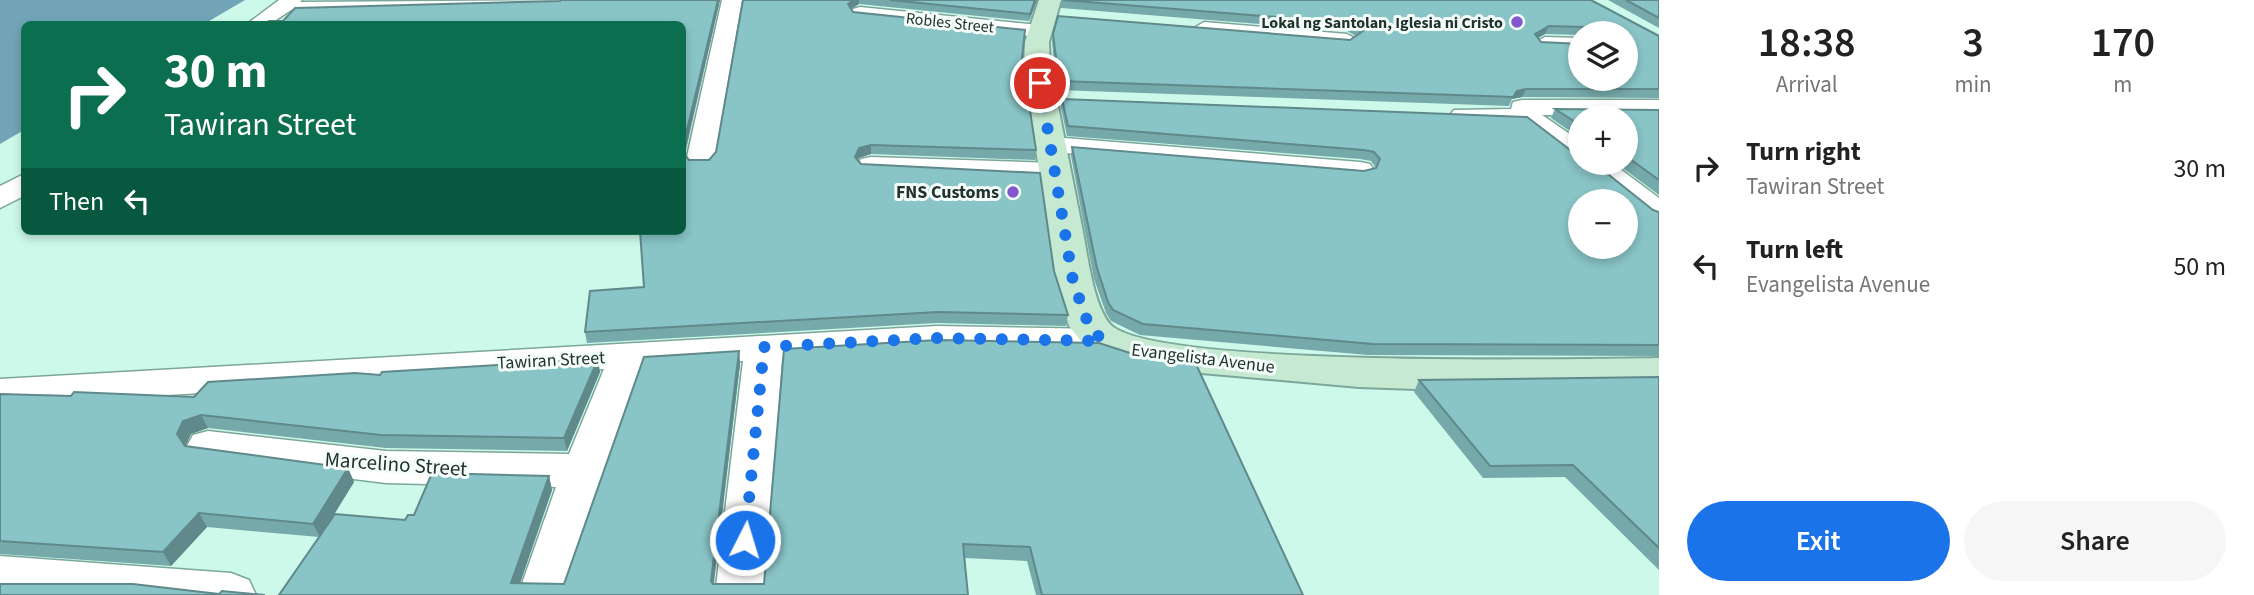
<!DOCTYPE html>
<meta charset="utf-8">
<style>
body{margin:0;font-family:"Source Sans 3",sans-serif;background:#f6f6f6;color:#222;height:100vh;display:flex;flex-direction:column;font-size:26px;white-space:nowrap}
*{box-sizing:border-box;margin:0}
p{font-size:23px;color:#767676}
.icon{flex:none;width:38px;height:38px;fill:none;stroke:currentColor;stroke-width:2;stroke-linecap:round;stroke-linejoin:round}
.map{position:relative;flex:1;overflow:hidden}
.sheet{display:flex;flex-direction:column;background:#fff;width:595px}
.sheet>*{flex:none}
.guide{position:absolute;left:21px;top:21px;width:665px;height:214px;border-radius:10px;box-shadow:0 4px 10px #0003;background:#0b6e4f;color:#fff;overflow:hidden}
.buttons{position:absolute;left:1568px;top:21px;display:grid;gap:14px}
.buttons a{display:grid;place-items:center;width:70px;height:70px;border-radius:50%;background:#fff;box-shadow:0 4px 10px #0003;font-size:35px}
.pin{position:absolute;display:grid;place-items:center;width:60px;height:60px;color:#fff;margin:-30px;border:4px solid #fff;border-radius:50%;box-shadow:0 2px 7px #0007}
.me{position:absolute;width:77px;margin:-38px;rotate:5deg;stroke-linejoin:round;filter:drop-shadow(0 0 5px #0008)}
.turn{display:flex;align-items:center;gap:24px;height:147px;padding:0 28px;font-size:32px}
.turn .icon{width:91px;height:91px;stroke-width:2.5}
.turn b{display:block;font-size:49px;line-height:60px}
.then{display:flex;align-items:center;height:66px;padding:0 28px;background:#0003;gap:14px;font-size:26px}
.eta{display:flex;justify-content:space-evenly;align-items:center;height:119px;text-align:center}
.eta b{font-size:42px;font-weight:600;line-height:49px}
.button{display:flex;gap:14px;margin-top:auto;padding:14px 28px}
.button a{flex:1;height:80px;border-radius:42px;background:#1a73e8;color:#fff;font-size:28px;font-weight:600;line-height:80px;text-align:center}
.button a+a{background:#f6f6f6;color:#222}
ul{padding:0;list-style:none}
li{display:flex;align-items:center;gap:21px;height:98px;padding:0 28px}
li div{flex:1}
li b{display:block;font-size:26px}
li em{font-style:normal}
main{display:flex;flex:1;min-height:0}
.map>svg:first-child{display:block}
.water{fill:#71a4b7}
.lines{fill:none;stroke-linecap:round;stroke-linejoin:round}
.street-casing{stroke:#7ca69a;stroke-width:3}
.secondary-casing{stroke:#7ca69a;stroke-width:4}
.street{fill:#fff;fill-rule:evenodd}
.secondary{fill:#c6ead1;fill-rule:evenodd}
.wall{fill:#76a9aa;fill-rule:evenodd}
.shaded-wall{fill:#60898b}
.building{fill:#89c4c6;stroke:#60898b;stroke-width:2;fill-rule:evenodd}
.route{stroke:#1a73e8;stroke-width:12;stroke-dasharray:0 21.6}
.poi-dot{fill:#8357d0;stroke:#f4fdfa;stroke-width:2.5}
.labels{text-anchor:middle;stroke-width:6;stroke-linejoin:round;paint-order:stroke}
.far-street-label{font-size:16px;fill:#22332e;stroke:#f4fdfa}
.far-poi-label{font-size:16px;font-weight:bold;fill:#22332e;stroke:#f4fdfa;text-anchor:end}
.poi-label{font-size:18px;font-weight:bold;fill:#22332e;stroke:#f4fdfa;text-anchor:end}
.street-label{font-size:18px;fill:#22332e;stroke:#f4fdfa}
.near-street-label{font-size:21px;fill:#22332e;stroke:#f4fdfa}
</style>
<main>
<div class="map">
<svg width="1659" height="595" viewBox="0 0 1659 595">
<rect width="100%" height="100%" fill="#cdf9eb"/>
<path class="water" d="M 0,0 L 245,0 L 204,24 L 24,24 L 24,130 L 0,144 Z"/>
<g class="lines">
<g class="street-casing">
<path id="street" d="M 279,0 L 302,0 L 300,2 L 571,0 L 561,6 L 300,14 L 291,10 L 270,24 L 247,24 Z
M 722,0 L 742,0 L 714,161 L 710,167 L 690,167 L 686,161 Z
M 860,7 L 1039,25 L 1050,31 L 1039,37 L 853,17 L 850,13 L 853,9 Z
M 1204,22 L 1347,34 L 1358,40 L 1347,46 L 1197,32 L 1194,28 Z
M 1545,37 L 1580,38 L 1580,50 L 1537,48 L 1534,43 Z
M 1522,100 L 1659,100 L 1659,116 L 1542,115 L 1580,141 L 1580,161 L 1570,159 L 1523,124 L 1463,123 L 1454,120 L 1450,115 L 1454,110 L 1511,109 L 1513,102 Z
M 1052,137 L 1360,162 L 1370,164 L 1374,170 L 1370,176 L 1360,178 L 1042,151 L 1039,145 L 1042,139 Z
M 871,157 L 1056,163 L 1066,166 L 1070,172 L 1066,178 L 1056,181 L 861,171 L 857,165 L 861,159 Z
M 1580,163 L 1612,163 L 1659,198 L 1659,221 L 1648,218 Z
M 24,174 L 24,196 L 0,208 L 0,186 Z
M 937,326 L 1103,329 L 1116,333 L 1122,341 L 1116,349 L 1103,353 L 937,350 L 782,359 L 765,595 L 715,595 L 743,361 L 644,367 L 606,471 L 568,595 L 518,595 L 556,487 L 386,483 L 208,461 L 193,457 L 187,446 L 193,435 L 208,431 L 386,451 L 569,454 L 604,369 L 0,405 L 0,379 Z
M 0,556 L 231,573 L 249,580 L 256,595 L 0,595 Z"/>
</g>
<g class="secondary-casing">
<path id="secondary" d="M 1039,0 L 1061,0 L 1049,42 L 1050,66 C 1061,121 1072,177 1083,232 C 1088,258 1093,302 1109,323 C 1143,368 1583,359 1659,358 L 1659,386 L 1444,390 L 1359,387 L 1190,372 L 1127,363 L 1088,350 L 1069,326 L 1055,281 L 1024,66 L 1025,42 Z"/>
</g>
<use href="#street" class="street"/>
<use href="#secondary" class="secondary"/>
</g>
<path class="wall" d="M 720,0 L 685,154 L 689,160 L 709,160 L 716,152 L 743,0 L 1037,0 L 1029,21 L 859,4 L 851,9 L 853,12 L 1022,58 L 1036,150 L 1035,160 L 871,154 L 859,158 L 858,160 L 861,164 L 1054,271 L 1068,315 L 1066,326 L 937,323 L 587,343 L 585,332 L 644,287 L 682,24 L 283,21 L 560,1 Z
M 1061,0 L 1591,0 L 1659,36 L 1659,98 L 1522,97 L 1512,99 L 1509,106 L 1057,90 L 1052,42 L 1053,34 L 1350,40 L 1356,36 L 1347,31 L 1061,8 ZM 1580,33 L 1626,33 L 1580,79 L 1541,42 L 1538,38 L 1545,34 L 1580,35 L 1580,36 Z
M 1608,0 L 1659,0 L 1659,28 Z
M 1062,99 L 1573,152 L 1653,210 L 1659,212 L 1659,356 L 1368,355 L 1140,335 L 1111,321 L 1106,313 L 1094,279 L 1071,156 L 1072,147 L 1364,171 L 1376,168 L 1371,161 L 1360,159 L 1067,136 L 1061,108 Z
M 1555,109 L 1659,110 L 1659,195 L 1616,163 L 1626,163 L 1626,117 L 1580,117 L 1580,138 L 1551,118 Z
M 390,231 L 473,231 L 445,233 Z
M 784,349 L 1303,595 L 1036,595 L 1027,561 L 965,558 L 968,595 L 279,595 L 319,537 L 207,527 L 171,566 L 0,554 L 0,394 L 194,397 L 380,375 L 600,372 L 567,451 L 386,448 L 208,428 L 191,434 L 185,446 L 348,468 L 354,482 L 332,518 L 405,520 L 414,515 L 549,476 L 552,490 L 520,583 L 564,584 L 739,351 L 740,364 L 714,584 L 764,584 Z
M 1659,377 L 1659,570 L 1565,477 L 1483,478 L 1414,392 L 1419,380 Z"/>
<path class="shaded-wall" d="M 718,0 L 720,0 L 683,160 L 682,151 Z
M 854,0 L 859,0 L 859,4 L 848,11 L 848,4 Z
M 1035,0 L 1037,0 L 1029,21 L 1030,14 Z
M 1549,26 L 1545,34 L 1531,42 L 1535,34 Z
M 1526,89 L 1522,97 L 1512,99 L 1517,91 Z
M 871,145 L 871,154 L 859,158 L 855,166 L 855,157 L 859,148 Z
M 739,351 L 740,364 L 712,595 L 711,581 Z
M 598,359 L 600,372 L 567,451 L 564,438 Z
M 201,415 L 208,428 L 191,434 L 185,447 L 177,434 L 183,421 Z
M 348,468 L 354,482 L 320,537 L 313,524 Z
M 549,476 L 552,490 L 516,595 L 511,583 Z
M 199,513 L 207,527 L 171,566 L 163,552 Z"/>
<path class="building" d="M 561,0 L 718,0 L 682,151 L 682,24 L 265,24 L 269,21 L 283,21 L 295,8 L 560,1 Z
M 743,0 L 854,0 L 848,4 L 853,12 L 1025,30 L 1022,58 L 1036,150 L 871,145 L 859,148 L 855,157 L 861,164 L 1040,173 L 1054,271 L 1068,315 L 938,312 L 585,332 L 590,291 L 644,287 L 640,231 L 682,231 L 682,151 L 689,160 L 709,160 L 716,152 Z
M 890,0 L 1035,0 L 1030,14 Z
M 1063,0 L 1591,0 L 1659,36 L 1659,89 L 1526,89 L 1517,91 L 1513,97 L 1059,81 L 1053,34 L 1058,16 L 1350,40 L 1363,31 L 1350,23 ZM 1549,26 L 1584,27 L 1585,33 L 1626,33 L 1626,79 L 1580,79 L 1580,44 L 1541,42 L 1535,34 Z
M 1626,0 L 1659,0 L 1659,18 Z
M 1062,99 L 1527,117 L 1573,152 L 1580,153 L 1580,163 L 1594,163 L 1653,210 L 1659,212 L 1659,345 L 1373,344 L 1143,324 L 1113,310 L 1108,302 L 1097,268 L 1072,147 L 1364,171 L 1376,168 L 1380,159 L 1374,152 L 1364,150 L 1068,126 ZM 1580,201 L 1626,201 L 1626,247 L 1580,247 Z
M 1555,109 L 1659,110 L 1659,180 L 1626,156 L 1626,117 L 1580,117 L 1580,125 Z
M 938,340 L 1099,343 L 1130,353 L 1195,362 L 1303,595 L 1042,595 L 1030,547 L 963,544 L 968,595 L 279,595 L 335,514 L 405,520 L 408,515 L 414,515 L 432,473 L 549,476 L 511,583 L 564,584 L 644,357 L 739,351 L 711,581 L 713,584 L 764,584 L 784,349 Z
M 598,359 L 564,438 L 381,435 L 201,415 L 183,421 L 177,434 L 185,446 L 348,468 L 313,524 L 199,513 L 163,552 L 0,541 L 0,394 L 71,396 L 74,392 L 194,397 L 208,382 L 355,373 L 380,375 L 382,372 Z
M 1659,377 L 1659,548 L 1573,465 L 1490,466 L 1419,380 Z
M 0,584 L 133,584 L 219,594 L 222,591 L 265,595 L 0,595 Z"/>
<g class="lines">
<path class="route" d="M 745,540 L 764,347 L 937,338 L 1103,341 L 1089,326 L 1073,281 L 1040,83"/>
</g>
<g class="poi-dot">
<circle cx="1517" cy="22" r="7"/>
<circle cx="1013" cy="192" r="7"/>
</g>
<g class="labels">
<g class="far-street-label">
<text transform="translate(950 22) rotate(6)" y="6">Robles Street</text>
</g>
<g class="far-poi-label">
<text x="1503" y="28">Lokal ng Santolan, Iglesia ni Cristo</text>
</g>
<g class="poi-label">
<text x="999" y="198">FNS Customs</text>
</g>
<g class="street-label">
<text transform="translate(1203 358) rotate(7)" y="6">Evangelista Avenue</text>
<text transform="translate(551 360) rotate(-3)" y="6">Tawiran Street</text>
</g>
<g class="near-street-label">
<text transform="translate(396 464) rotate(4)" y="7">Marcelino Street</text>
</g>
</g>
</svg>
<div class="buttons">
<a><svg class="icon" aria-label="layers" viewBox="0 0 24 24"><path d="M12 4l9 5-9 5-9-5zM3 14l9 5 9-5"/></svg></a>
<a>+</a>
<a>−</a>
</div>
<div class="pin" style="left:1040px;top:83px;background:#d93025"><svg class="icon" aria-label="arrive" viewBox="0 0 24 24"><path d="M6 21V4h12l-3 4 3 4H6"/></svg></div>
<svg class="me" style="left:745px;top:540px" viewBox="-20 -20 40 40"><circle r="17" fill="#1a73e8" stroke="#fff" stroke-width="3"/><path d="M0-11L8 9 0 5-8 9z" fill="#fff"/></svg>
<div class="guide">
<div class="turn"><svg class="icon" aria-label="right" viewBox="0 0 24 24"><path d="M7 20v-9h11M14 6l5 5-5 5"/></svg><div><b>30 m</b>Tawiran Street</div></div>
<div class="then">Then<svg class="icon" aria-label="left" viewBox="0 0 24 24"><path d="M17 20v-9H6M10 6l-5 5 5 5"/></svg></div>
</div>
</div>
<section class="sheet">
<div class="eta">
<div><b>18:38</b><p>Arrival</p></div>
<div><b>3</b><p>min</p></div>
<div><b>170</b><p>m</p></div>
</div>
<ul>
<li><svg class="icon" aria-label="right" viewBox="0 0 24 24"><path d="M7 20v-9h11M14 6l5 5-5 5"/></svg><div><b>Turn right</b><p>Tawiran Street</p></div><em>30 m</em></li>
<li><svg class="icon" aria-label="left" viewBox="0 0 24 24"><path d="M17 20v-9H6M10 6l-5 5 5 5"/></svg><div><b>Turn left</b><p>Evangelista Avenue</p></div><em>50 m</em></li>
</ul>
<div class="button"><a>Exit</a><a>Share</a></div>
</section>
</main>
